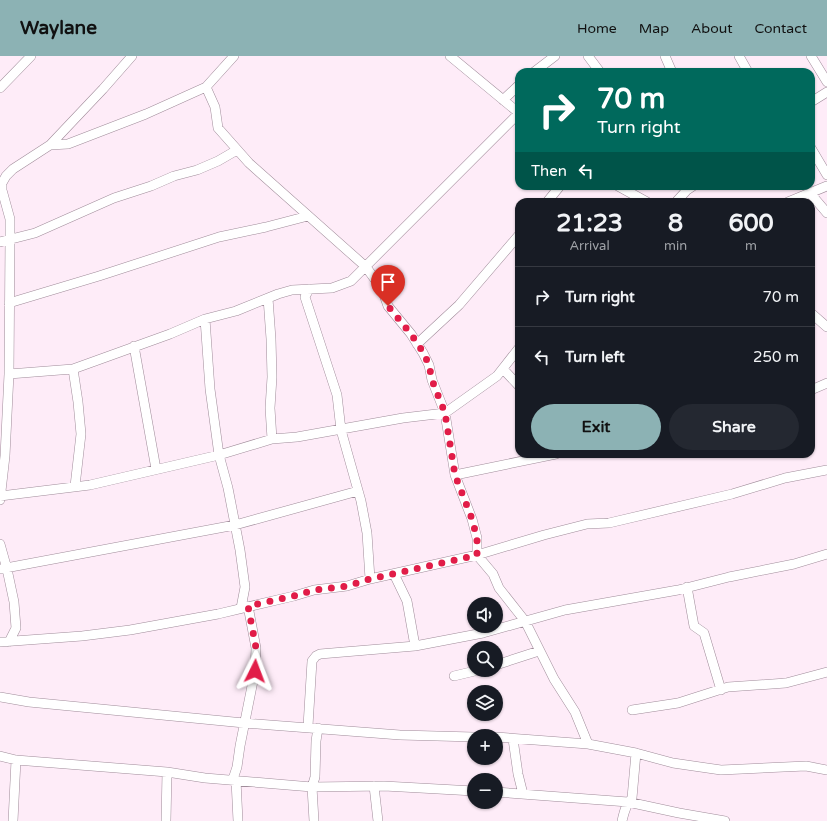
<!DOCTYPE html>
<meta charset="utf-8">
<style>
body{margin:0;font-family:"Varela Round",sans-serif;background:#242831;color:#f1f3f6;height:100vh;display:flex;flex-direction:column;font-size:15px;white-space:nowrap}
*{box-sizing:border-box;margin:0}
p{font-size:13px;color:#9ea1a6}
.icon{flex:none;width:22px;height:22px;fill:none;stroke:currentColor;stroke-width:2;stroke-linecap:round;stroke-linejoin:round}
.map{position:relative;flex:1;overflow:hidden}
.details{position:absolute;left:515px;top:142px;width:300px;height:260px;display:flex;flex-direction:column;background:#171b24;border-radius:12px;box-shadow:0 1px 3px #0004}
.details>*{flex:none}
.hud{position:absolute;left:515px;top:12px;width:300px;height:122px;border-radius:12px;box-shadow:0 1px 3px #0004;background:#00695c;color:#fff;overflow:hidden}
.tools{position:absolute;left:467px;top:541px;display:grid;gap:8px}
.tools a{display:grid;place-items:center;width:36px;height:36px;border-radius:50%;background:#171b24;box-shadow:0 1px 3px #0004;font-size:20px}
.pin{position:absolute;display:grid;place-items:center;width:34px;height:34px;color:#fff;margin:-41px -17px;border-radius:50% 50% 50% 0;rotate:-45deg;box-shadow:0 0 4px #0007}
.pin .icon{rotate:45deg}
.me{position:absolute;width:44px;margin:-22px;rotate:3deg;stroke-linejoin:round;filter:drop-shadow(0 0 3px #0008)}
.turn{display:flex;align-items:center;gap:14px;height:84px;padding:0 16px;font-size:18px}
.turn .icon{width:52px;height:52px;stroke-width:2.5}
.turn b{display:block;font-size:28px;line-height:34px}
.then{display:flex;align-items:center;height:38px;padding:0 16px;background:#0003;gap:8px;font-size:15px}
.eta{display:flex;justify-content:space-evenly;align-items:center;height:68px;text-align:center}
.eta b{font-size:24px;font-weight:800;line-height:28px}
.cta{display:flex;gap:8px;margin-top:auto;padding:8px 16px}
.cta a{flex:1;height:46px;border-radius:24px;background:#8cb2b4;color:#111;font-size:16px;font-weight:800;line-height:46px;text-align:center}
.cta a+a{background:#242831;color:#f1f3f6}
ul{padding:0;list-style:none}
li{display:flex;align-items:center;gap:12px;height:60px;padding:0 16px;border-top:1px solid #363941}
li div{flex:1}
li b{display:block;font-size:15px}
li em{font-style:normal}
header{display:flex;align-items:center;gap:24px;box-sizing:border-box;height:56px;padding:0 20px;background:#8cb2b4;color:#111}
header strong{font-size:19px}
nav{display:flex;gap:22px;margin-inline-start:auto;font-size:14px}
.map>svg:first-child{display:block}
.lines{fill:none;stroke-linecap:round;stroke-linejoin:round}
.minor-casing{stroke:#a08c9a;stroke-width:10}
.minor{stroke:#fff;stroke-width:9}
.route{stroke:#e11d48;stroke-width:7;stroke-dasharray:0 12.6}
</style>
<header>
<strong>Waylane</strong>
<nav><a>Home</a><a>Map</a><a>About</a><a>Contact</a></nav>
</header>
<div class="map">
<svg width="827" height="765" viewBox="0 0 827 765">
<rect width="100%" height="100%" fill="#feecf8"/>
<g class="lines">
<g class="minor-casing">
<path id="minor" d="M 450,0 L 519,57
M 588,0 L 600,16
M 665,0 L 672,16
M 739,0 L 748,16
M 811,0 L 827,26
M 534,16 L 555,0
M 206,31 L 215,51 L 218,72 L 249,107 L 366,211 L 382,233 L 388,250 L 411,278 L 423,297 L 429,309 L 432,324 L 445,357 L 455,419 L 472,463 L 477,482 L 477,499 L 493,518 L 499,532 L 525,565 L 554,623 L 575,656 L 588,688
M 0,32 L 31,0
M 503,44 L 519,29
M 811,46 L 827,36
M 50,89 L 68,88 L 146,58 L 206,31 L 234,0
M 811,92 L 827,119
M 618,130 L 647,146
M 810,137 L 827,157
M 547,146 L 560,130
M 676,146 L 687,134 L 693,130
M 788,146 L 827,130
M 0,186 L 35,177 L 114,142 L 151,130 L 174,120 L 197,114 L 218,105 L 237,94
M 309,233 L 305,241 L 337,339 L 341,374 L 361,445 L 367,477 L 370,523
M 268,242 L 271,283 L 272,321 L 270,352 L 272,383
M 9,247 L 99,220 L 219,181 L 266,171 L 308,160
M 811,257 L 827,271
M 205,263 L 210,333 L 219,399 L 228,432 L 240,494 L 245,531 L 241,552
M 417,288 L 459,249 L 519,179
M 134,290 L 156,413
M 73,313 L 78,346 L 81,378 L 75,430
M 503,313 L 519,330
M 9,318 L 73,313 L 170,278 L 205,263 L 236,255 L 278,238 L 292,234 L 332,232 L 351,225 L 519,57
M 811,334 L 827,327
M 455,419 L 556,398
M 0,440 L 90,429 L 219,399 L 272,383 L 297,381 L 403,362 L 445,357 L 497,320 L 519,292
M 0,444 L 5,400 L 9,318 L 10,183 L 10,163 L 2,134 L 2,127 L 6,120 L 13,113 L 50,89 L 103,33 L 132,0
M 0,488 L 7,513 L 14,546 L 16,572 L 9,586
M 0,513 L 235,469 L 358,435
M 394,518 L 407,545 L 415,590
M 687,531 L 694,570 L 704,577 L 721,634
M 0,586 L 82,580 L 130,574 L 218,558 L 294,540 L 314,534 L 347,530 L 370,523 L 477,499 L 544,479 L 587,468 L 609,467 L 732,438 L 785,422 L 827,414
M 496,609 L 539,595
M 454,620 L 479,614
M 0,641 L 29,646 L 244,667 L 400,679 L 474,681
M 632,654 L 678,647 L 728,631 L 786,627 L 827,616
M 308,670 L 312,605 L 316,600 L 320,598 L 415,590 L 483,577 L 565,554 L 678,534 L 729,521 L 794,508 L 827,498
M 496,681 L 588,688 L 636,697 L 673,707 L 721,714 L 806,710 L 827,714
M 513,683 L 518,718 L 523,738
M 0,700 L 16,704 L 167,716 L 205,722 L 312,731 L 384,730 L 474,735
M 233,723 L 237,711 L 240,690 L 255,615 L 256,592 L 248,550
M 236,724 L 238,765
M 374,730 L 378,765
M 496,736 L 628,746 L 679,757 L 725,765
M 13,765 L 16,704
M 166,765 L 167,716
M 314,765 L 312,731 L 315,721 L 316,685 L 318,672
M 622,765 C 624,756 626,748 632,742 L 636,697"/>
</g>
<use href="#minor" class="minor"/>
</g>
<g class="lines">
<path class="route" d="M 255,615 L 256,592 L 248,550 L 294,540 L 314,534 L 347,530 L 370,523 L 477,499 L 477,482 L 472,463 L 455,419 L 445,357 L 432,324 L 429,309 L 423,296 L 411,278 L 388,250"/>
</g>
</svg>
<div class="tools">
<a><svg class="icon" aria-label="sound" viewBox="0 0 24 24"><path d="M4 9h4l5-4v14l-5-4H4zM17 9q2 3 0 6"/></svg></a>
<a><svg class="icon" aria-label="search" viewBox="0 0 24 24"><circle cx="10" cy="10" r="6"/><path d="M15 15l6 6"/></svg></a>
<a><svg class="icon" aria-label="layers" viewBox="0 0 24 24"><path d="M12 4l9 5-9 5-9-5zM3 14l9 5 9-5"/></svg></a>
<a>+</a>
<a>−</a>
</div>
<div class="pin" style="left:388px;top:250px;background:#d93025"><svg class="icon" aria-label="arrive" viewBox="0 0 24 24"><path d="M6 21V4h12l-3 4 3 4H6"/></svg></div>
<svg class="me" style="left:255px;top:615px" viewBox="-20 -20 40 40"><path d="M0-17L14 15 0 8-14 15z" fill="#e11d48" stroke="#fff" stroke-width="4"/></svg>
<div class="hud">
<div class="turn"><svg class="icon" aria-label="right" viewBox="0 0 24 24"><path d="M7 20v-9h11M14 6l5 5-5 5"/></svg><div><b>70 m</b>Turn right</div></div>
<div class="then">Then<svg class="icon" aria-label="left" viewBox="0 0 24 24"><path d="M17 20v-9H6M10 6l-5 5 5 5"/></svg></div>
</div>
<section class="details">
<div class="eta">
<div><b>21:23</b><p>Arrival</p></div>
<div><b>8</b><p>min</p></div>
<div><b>600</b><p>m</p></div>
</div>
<ul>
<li><svg class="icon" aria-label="right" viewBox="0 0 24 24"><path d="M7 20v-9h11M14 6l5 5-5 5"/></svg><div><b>Turn right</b></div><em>70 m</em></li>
<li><svg class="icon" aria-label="left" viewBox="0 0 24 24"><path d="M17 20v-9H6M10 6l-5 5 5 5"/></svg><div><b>Turn left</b></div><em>250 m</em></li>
</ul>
<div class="cta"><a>Exit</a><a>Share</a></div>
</section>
</div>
